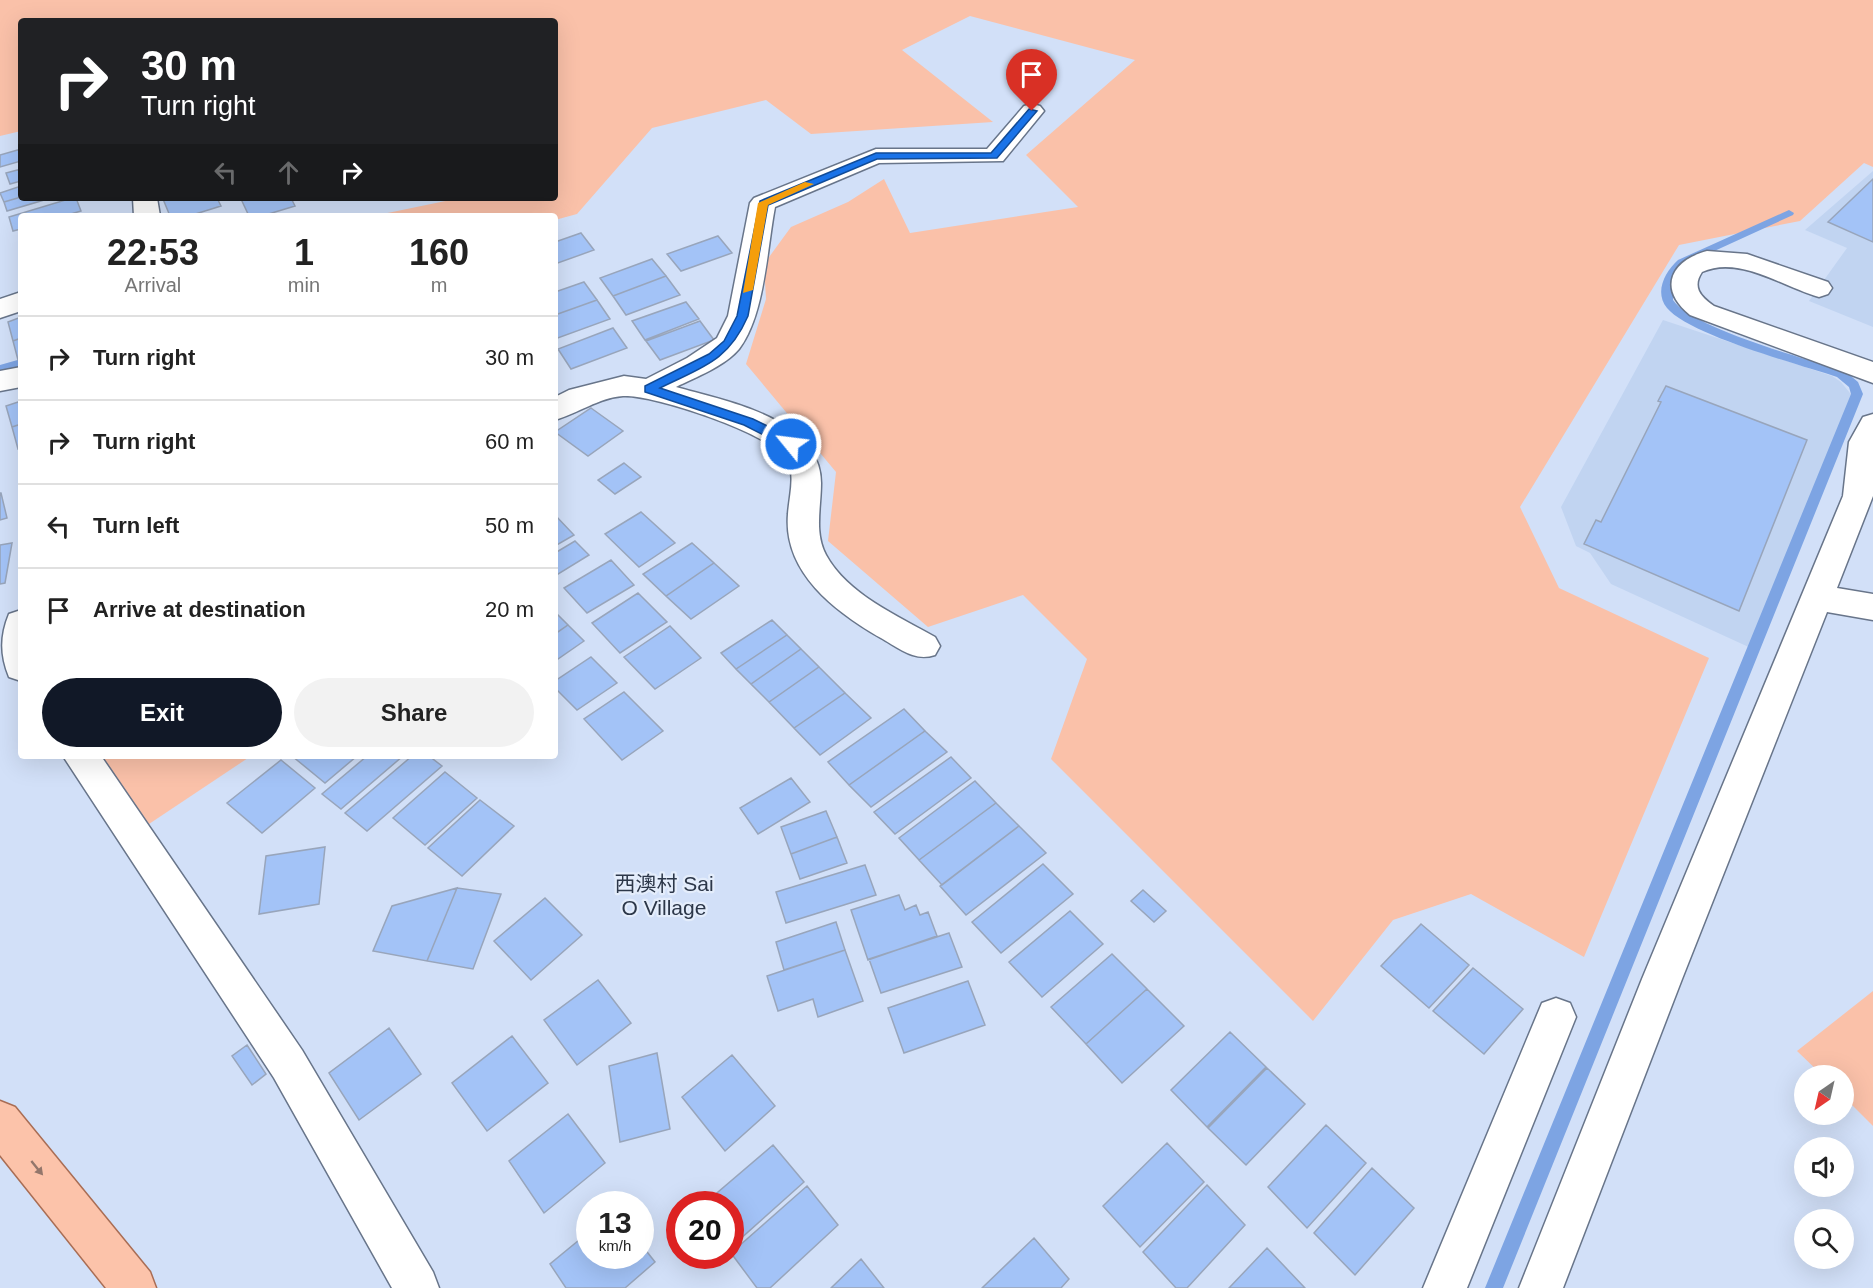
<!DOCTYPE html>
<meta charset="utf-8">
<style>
body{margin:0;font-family:Arial,"Noto Sans TC",sans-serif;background:#f2f2f2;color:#222;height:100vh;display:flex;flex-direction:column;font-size:22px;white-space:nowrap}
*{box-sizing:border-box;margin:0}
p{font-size:20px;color:#767676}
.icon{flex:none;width:33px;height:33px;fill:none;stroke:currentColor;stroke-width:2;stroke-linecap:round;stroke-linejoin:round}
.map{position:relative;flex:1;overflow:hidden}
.drawer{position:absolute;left:18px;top:213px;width:540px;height:546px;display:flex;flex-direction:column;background:#fff;border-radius:6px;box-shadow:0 6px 24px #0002}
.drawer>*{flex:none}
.hud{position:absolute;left:18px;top:18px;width:540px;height:183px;border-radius:6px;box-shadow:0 6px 24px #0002;background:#202124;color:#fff;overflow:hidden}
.needle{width:39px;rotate:214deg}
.buttons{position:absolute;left:1794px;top:1065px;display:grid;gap:12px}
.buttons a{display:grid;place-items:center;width:60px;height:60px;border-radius:50%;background:#fff;box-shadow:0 6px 24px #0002;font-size:30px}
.speed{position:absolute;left:576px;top:1191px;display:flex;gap:12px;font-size:30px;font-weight:700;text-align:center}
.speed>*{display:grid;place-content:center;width:78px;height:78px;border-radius:50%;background:#fff;box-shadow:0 6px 24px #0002;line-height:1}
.speed small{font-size:15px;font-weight:400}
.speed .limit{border:9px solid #d22;background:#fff;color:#111}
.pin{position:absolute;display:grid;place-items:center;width:51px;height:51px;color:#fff;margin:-62px -26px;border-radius:50% 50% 50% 0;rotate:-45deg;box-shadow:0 0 6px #0007}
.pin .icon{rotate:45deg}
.me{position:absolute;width:66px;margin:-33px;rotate:299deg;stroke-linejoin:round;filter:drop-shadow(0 0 4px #0008)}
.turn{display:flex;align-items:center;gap:21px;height:126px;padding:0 24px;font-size:27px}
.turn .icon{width:78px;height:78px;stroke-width:2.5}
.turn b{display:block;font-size:42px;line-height:51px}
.lanes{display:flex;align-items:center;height:57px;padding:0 24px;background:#0003;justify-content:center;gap:30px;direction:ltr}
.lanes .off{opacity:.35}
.eta{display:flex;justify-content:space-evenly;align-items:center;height:102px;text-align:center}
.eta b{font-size:36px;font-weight:600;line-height:42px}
.cta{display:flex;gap:12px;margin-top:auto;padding:12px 24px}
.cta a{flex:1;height:69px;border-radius:36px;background:#111827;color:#fff;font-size:24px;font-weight:600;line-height:69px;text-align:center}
.cta a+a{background:#f2f2f2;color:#222}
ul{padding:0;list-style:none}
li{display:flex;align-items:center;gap:18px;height:84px;padding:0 24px;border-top:2px solid #e0e0e0}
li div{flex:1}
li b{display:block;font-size:22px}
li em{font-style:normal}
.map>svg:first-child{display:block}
.built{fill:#c1d4f1}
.green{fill:#fac1a9}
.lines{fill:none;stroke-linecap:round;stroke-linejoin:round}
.stream{fill:#7da4e3;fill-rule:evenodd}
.building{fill:#a3c3f7;stroke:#98a5bb;stroke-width:1.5}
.minor-casing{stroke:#68758a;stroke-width:3}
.major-casing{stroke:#a96d54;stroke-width:3}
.minor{fill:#fff;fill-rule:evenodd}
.major{fill:#fcc3aa;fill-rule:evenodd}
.oneway{fill:#93766b}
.route{fill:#1a73e8;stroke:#114b97;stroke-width:1.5}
.slow{fill:#f59e0b}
.labels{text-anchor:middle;stroke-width:4.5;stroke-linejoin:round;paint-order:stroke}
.quarter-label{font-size:21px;fill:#2c3749;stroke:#e4edfb}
</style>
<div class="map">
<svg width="1873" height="1288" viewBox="0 0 1873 1288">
<rect width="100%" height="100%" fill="#d2e0f8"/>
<path class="built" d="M 1873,171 L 1873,327 L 1809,301 L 1847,248 L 1805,230 Z
M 1663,320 L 1832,376 L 1841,382 L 1854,398 L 1753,649 L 1611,584 L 1590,553 L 1576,546 L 1561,507 Z"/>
<path class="green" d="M 0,0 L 1873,0 L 1873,167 L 1864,163 L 1800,221 L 1679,245 L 1520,507 L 1559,588 L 1709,658 L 1584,957 L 1471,894 L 1393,920 L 1313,1021 L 1051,759 L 1087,659 L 1023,595 L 928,627 L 828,541 L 836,472 L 746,364 L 766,299 L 764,264 L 791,227 L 848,202 L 884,179 L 910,233 L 1078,207 L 1026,155 L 1135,60 L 970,16 L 902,50 L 993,122 L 811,134 L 766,100 L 652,128 L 577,214 L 555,220 L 555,216 L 373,216 L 460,198 L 555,198 L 555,21 L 21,21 L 21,131 L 0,136 Z
M 94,756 L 251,756 L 134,834 Z
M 1873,991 L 1873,1126 L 1844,1097 L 1844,1076 L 1822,1075 L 1797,1051 Z"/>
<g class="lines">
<path class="stream" d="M 1789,210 L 1794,213 L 1793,215 L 1686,264 L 1673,282 L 1673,300 C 1692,328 1809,360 1845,371 L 1858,382 L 1863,394 L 1503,1288 L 1485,1288 L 1851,394 L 1849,387 L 1837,377 C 1801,365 1689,335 1667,308 C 1654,292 1665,272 1678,260 Z
M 21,359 L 21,367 L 0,373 L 0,365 Z"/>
</g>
<path class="building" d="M 21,149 L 21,161 L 0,167 L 0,155 Z
M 21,169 L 21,181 L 10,184 L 6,173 Z
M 1873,179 L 1873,242 L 1828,222 Z
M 21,186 L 21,197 L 4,202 L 0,193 Z
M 21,197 L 21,198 L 51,198 L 7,211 L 4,202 Z
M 72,198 L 76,198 L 81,211 L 64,216 L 21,216 L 21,229 L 13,231 L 9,217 Z
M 217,198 L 221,206 L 189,216 L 170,216 L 163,199 Z
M 291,198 L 295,206 L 262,216 L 249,216 L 241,199 Z
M 581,233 L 594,250 L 555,264 L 555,242 Z
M 718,236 L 732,253 L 681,271 L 667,254 Z
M 652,259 L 666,276 L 613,296 L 600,278 Z
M 666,276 L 680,295 L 626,315 L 613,296 Z
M 584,282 L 597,300 L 555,315 L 555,292 Z
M 597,300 L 610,319 L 555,339 L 555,315 Z
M 686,302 L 699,319 L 645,340 L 632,321 Z
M 21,317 L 21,338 L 13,341 L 8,322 Z
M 700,321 L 714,340 L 660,360 L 646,341 Z
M 613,328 L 627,348 L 571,369 L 558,349 Z
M 21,338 L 21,359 L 18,360 L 13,341 Z
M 1666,386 L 1807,440 L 1739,611 L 1584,544 L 1596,520 L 1601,522 L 1661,402 L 1658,401 Z
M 21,401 L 21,424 L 12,427 L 6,406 Z
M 591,408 L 623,431 L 588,456 L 555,432 Z
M 21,424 L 21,448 L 18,449 L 12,427 Z
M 624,463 L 641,477 L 615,494 L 598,480 Z
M 1,493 L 7,518 L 0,520 L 0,493 Z
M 641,512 L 675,543 L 639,567 L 605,534 Z
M 555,515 L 574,535 L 555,546 Z
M 575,541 L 589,555 L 555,576 L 555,553 Z
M 12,543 L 5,583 L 0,584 L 0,545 Z
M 692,543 L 714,563 L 666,596 L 643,574 Z
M 611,560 L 634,585 L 587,613 L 564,588 Z
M 714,563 L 739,586 L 691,619 L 666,596 Z
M 638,593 L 667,622 L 620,653 L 592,623 Z
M 555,612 L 568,625 L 555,634 Z
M 772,620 L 787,635 L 736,669 L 721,653 Z
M 568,625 L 584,641 L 555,661 L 555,634 Z
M 670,626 L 701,658 L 655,689 L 624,657 Z
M 787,635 L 801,649 L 751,684 L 736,669 Z
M 801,649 L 819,667 L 769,702 L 751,684 Z
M 591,657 L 617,683 L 577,710 L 555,688 L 555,681 Z
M 819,667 L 845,693 L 794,728 L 769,702 Z
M 624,692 L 663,731 L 622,760 L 584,719 Z
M 845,693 L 871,718 L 820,755 L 794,728 Z
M 904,709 L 925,731 L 849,785 L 828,762 Z
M 925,731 L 947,752 L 871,807 L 849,785 Z
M 292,756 L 357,756 L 325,783 Z
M 367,756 L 403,756 L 341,809 L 322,794 Z
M 412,756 L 429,756 L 442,766 L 367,831 L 345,813 Z
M 951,757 L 971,778 L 895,834 L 874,812 Z
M 281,760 L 315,788 L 262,833 L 227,803 Z
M 445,772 L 477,798 L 425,845 L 393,818 Z
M 791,778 L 810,802 L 758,834 L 740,808 Z
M 975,781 L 996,803 L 919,860 L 899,838 Z
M 480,800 L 514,826 L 462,876 L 428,848 Z
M 996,803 L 1019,826 L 942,885 L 919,860 Z
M 826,811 L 837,837 L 791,854 L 781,827 Z
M 1019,826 L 1046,853 L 966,915 L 940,886 Z
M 837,837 L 847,863 L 800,879 L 791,854 Z
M 325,847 L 319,904 L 259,914 L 266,856 Z
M 1043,864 L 1073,894 L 1001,953 L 972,922 Z
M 865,865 L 876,895 L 786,923 L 776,892 Z
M 457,888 L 501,894 L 473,969 L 427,961 Z
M 457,888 L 427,961 L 373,951 L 392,906 Z
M 1143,890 L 1166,911 L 1154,922 L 1131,901 Z
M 899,895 L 905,910 L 916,905 L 920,915 L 928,912 L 937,936 L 868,960 L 851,910 Z
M 545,898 L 582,935 L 531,980 L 494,941 Z
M 1070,911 L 1103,944 L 1042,997 L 1009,962 Z
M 836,922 L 845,950 L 784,970 L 776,942 Z
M 1421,924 L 1469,965 L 1429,1008 L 1381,966 Z
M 949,933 L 962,967 L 881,993 L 869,959 Z
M 845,950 L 863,1001 L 818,1017 L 813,999 L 778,1011 L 767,976 Z
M 1112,954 L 1147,989 L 1086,1044 L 1051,1007 Z
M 1473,968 L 1523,1009 L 1484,1054 L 1433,1011 Z
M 598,980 L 631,1023 L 577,1065 L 544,1020 Z
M 968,981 L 985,1025 L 904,1053 L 888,1008 Z
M 1147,989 L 1184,1026 L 1122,1083 L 1086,1044 Z
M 389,1028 L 421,1074 L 359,1120 L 329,1073 Z
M 1230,1032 L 1266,1067 L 1207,1127 L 1171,1090 Z
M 512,1036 L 548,1083 L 487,1131 L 452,1083 Z
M 247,1045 L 266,1074 L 252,1085 L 232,1056 Z
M 657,1053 L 670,1129 L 620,1142 L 609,1066 Z
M 732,1055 L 775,1106 L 725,1151 L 682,1097 Z
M 1267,1068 L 1305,1104 L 1246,1165 L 1208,1128 Z
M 568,1114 L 605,1163 L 544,1213 L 509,1161 Z
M 1326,1125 L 1366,1163 L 1307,1228 L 1268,1187 Z
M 1167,1143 L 1204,1182 L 1140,1247 L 1103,1206 Z
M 773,1145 L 804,1182 L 730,1248 L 730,1204 L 704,1204 Z
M 1372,1168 L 1414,1208 L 1355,1275 L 1314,1233 Z
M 1207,1185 L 1245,1225 L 1187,1288 L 1176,1288 L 1143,1252 Z
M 807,1186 L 838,1225 L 770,1288 L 757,1288 L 731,1253 Z
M 590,1231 L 590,1256 L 640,1256 L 640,1243 L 655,1262 L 625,1288 L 566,1288 L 550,1264 Z
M 1034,1238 L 1069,1279 L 1061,1288 L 982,1288 Z
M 1267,1248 L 1305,1288 L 1229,1288 Z
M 861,1259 L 884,1288 L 831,1288 Z"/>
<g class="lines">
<g class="minor-casing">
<path id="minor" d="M 1032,104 L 1040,106 L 1044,111 L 1003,161 L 879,163 L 775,207 C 767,248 765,315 739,349 C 725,366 696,377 676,387 C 725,401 821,418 821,483 C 821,508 814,532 826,555 C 847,594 898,616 935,637 L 940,646 L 935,655 C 914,662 899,648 881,638 C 836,612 783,573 788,514 C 789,497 796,475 787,459 C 772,434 653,394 623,396 C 598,398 579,413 555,420 L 555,397 L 569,390 L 624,376 L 646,379 L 687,358 L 717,338 L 728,316 L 750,203 L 754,198 L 876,149 L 987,149 L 1024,106 Z
M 133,198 L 157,198 L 160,216 L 134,216 Z
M 1707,251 L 1747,254 L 1828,282 L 1832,288 L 1828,294 L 1819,297 C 1783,287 1739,255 1702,272 C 1692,287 1700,296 1714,306 L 1873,362 L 1873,383 L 1690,315 C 1658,289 1670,261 1707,251 Z
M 21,292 L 21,311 L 0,318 L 0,299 Z
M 21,367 L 21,387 L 0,391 L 0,371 Z
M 1873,414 L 1873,496 L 1837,588 L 1873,594 L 1873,620 L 1827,612 L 1682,979 L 1563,1288 L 1519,1288 L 1642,979 L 1843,496 L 1849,442 L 1863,417 Z
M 21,610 L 21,681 L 9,677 C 0,655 0,636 9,614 Z
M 63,756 L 101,756 L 302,1050 L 433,1272 L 439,1288 L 392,1288 L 274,1078 Z
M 1556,998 L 1570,1003 L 1576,1017 L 1467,1288 L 1423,1288 L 1542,1003 Z"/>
</g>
<g class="major-casing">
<path id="major" d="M 0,1101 L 15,1107 L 150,1272 L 156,1288 L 106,1288 L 0,1155 Z"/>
</g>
<use href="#minor" class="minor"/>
<use href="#major" class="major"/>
</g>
<defs><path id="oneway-solid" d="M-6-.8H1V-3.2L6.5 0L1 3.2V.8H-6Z" transform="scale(1.5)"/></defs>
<use class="oneway" href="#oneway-solid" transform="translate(37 1168) rotate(51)"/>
<path class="route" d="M 1029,109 L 1037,111 L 997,158 L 877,159 L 768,205 L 748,316 C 728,362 702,367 660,388 L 753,419 L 796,440 L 796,447 L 787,447 L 744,425 L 645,392 L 645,386 L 709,354 L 724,341 L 737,316 L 760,201 L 876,153 L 991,153 Z"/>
<path class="slow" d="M 805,182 L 814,184 L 768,205 L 753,290 L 743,293 L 758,203 Z"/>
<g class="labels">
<g class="quarter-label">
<text x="664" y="891">西澳村 Sai<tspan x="664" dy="24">O Village</tspan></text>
</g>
</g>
</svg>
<div class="buttons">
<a><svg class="needle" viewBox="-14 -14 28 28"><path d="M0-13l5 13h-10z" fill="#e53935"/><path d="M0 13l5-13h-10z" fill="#767676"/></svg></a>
<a><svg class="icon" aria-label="sound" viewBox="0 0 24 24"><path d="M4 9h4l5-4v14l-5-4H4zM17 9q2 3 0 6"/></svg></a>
<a><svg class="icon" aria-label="search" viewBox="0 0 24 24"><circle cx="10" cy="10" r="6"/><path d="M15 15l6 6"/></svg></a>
</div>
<div class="speed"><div>13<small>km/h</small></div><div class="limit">20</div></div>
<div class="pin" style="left:1032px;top:111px;background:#d93025"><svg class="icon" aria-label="arrive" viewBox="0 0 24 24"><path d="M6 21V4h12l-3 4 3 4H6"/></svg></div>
<svg class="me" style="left:791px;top:444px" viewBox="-20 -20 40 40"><circle r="17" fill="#1a73e8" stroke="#fff" stroke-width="3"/><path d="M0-11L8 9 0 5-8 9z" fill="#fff"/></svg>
<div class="hud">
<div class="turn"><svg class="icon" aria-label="right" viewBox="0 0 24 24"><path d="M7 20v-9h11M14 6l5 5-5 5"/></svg><div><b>30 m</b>Turn right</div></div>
<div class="lanes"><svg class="icon off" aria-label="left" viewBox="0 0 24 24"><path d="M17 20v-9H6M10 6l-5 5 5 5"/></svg><svg class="icon off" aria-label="ahead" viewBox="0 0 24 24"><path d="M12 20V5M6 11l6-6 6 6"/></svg><svg class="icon" aria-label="right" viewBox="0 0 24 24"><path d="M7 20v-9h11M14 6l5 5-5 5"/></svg></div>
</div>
<section class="drawer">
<div class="eta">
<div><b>22:53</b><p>Arrival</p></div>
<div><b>1</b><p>min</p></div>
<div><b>160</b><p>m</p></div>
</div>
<ul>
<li><svg class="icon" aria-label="right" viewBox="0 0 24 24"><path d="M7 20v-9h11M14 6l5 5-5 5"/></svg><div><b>Turn right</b></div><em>30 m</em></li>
<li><svg class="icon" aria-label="right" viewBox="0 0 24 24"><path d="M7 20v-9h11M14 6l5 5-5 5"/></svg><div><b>Turn right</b></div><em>60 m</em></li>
<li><svg class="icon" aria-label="left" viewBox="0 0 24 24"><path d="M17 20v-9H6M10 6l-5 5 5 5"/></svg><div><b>Turn left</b></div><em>50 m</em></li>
<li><svg class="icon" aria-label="arrive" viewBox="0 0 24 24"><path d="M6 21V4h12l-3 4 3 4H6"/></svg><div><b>Arrive at destination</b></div><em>20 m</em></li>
</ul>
<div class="cta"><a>Exit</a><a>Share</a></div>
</section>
</div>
